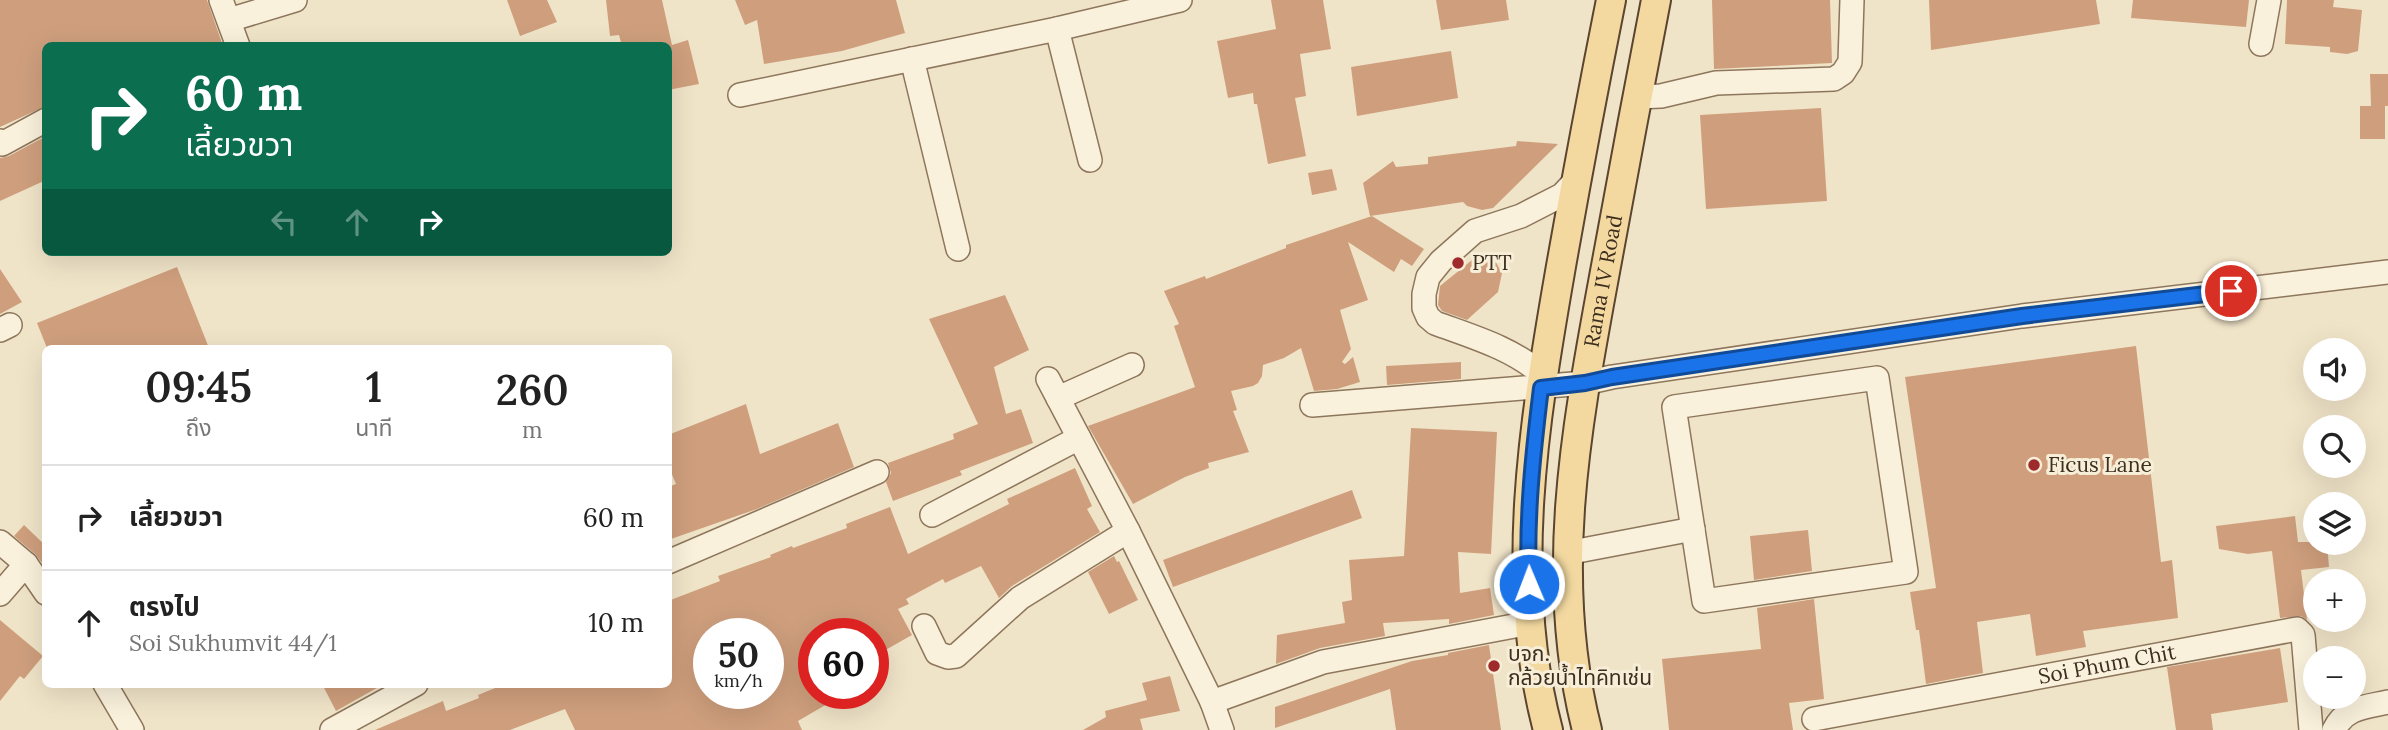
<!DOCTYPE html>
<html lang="th">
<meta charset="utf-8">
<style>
body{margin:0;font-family:Lora,"Noto Sans Thai",serif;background:#f6f6f6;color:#222;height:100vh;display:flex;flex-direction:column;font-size:26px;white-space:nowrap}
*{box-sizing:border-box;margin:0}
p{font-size:23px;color:#767676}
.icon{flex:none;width:38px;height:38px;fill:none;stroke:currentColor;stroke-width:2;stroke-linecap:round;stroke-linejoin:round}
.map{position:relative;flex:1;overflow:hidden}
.drawer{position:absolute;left:42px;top:345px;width:630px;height:343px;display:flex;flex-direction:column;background:#fff;border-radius:10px;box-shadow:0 7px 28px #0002}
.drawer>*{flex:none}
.hud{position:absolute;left:42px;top:42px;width:630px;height:214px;border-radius:10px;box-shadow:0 7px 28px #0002;background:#0b6e4f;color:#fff;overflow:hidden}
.controls{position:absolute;left:2303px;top:338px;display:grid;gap:14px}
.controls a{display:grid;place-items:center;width:63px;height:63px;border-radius:50%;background:#fff;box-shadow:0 7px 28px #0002;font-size:35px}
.speed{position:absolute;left:693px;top:618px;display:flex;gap:14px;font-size:35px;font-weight:700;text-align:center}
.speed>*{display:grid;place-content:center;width:91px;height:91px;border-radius:50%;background:#fff;box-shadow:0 7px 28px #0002;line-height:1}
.speed small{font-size:18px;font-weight:400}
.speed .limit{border:10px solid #d22;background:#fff;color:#111}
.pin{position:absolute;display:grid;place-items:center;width:60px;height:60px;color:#fff;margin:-30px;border:4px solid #fff;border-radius:50%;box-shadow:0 2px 7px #0007}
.me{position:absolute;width:77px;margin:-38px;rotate:359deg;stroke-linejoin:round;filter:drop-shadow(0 0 5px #0008)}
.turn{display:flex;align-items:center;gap:24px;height:147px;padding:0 28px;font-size:32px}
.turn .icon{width:91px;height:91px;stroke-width:2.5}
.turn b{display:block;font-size:49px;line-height:60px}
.lanes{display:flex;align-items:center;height:66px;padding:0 28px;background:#0003;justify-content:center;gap:35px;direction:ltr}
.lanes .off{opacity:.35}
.eta{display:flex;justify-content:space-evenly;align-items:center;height:119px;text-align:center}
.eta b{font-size:42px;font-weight:600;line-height:49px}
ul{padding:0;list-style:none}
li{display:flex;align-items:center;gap:21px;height:105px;padding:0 28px;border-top:2px solid #e0e0e0}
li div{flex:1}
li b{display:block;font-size:26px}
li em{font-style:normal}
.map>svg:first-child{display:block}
.building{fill:#cf9f7d;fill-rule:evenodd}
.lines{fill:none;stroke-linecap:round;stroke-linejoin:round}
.minor-casing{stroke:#8d765c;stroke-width:26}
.major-casing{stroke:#5b4430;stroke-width:32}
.minor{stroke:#faf1dc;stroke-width:23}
.major{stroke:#f3d9a0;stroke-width:28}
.route-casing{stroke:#114b97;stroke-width:18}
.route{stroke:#1a73e8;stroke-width:12}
.poi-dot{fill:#9e2a2b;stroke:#f7eed8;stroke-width:2.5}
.labels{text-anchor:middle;stroke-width:6;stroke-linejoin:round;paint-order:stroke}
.poi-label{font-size:21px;fill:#3d2e20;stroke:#f7eed8;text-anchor:start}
.street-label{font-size:21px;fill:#3d2e20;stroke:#f7eed8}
</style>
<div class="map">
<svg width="2388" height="730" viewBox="0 0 2388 730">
<rect width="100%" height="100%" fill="#f0e4c8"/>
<path class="building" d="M 0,0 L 207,0 L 223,46 L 46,46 L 46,106 L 0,127 Z
M 507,0 L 547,0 L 557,22 L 520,36 Z
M 606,0 L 662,0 L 672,45 L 688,40 L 699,84 L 668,90 L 669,46 L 622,46 L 619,35 L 610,36 Z
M 735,0 L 896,0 L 905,33 L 842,51 L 764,64 L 757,20 L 745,25 Z
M 1271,0 L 1323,0 L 1331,49 L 1300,54 L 1306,96 L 1295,98 L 1306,156 L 1268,164 L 1257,104 L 1254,104 L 1253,93 L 1228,98 L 1217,41 L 1276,29 Z
M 1436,0 L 1506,0 L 1509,20 L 1441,30 Z
M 1712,0 L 1830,0 L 1832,63 L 1714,69 Z
M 1929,0 L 2096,0 L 2100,24 L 1931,50 Z
M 2133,0 L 2249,0 L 2246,27 L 2131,18 Z
M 2287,0 L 2334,0 L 2333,7 L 2362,10 L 2358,51 L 2347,54 L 2330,52 L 2330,47 L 2285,44 Z
M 1451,51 L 1458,98 L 1357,116 L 1351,67 Z
M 2370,74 L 2388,74 L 2388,106 L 2385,106 L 2385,139 L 2360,139 L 2360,106 L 2371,106 Z
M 1821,108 L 1827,201 L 1706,209 L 1700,115 Z
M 46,136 L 46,180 L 0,201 L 0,158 L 9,156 Z
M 1517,141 L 1558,144 L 1493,208 L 1482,210 L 1467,206 L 1463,202 L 1370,216 L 1363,183 L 1393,161 L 1396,167 L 1428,164 L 1428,157 L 1516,146 Z
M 1332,169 L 1337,190 L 1312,195 L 1308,173 Z
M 1372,216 L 1424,249 L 1412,266 L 1401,259 L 1394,272 L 1348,242 L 1368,300 L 1340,310 L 1351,349 L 1342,362 L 1345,364 L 1353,357 L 1360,382 L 1337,389 L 1314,391 L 1301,348 L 1284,358 L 1263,365 L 1262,376 L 1258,383 L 1253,386 L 1231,391 L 1237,410 L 1233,411 L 1249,452 L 1208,463 L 1209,468 L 1185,477 L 1133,504 L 1088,426 L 1195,387 L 1174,326 L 1179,324 L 1164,291 L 1205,276 L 1206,279 L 1286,248 L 1286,245 Z
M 1479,256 L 1494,259 L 1502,273 L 1498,292 L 1467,320 L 1442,311 L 1438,305 L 1440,286 L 1472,260 Z
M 177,267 L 209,348 L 47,348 L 37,323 Z
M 0,269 L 22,302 L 0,314 Z
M 1005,295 L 1029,350 L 994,367 L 1006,414 L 1021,409 L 1033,443 L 960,471 L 962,475 L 893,501 L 886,482 L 891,473 L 888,463 L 954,439 L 953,434 L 978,424 L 929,319 Z
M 2136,346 L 2161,562 L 2172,560 L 2178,618 L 2083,631 L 2086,647 L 2036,656 L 2030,614 L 1977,622 L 1983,673 L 1926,684 L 1919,630 L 1916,630 L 1910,592 L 1936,588 L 1905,377 Z
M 1461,362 L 1461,379 L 1387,385 L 1386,366 Z
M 746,404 L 760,454 L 838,423 L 854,467 L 757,509 L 668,540 L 668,487 L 676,484 L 668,465 L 668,435 Z
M 1411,428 L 1497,432 L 1491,554 L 1458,552 L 1460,593 L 1490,588 L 1494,615 L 1449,624 L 1449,619 L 1383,623 L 1385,636 L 1320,648 L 1276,664 L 1277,635 L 1345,623 L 1342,602 L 1352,600 L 1349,560 L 1404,556 Z
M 1075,468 L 1092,506 L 1087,509 L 1100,532 L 1012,586 L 999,598 L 981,566 L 945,583 L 943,579 L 906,599 L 909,604 L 898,609 L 912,635 L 873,657 L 873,634 L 814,634 L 814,693 L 846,693 L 798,721 L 802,730 L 575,730 L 565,709 L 510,730 L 375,730 L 443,701 L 446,711 L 479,698 L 478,695 L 505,684 L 668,684 L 668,601 L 720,581 L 718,576 L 771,557 L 770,555 L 792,546 L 793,548 L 847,528 L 846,524 L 890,507 L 908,554 L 1009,504 L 1007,499 ZM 709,634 L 768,634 L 768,693 L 709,693 Z
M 1352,490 L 1362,518 L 1173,587 L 1163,560 Z
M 2295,516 L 2298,542 L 2327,542 L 2329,567 L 2301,570 L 2307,620 L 2301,616 L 2280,618 L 2272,551 L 2248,554 L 2219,549 L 2216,526 Z
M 24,525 L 46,546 L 46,568 L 35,554 L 14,536 Z
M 1808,530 L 1812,571 L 1754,580 L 1750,536 Z
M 1114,556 L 1117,562 L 1119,561 L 1138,600 L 1109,614 L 1088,572 Z
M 1814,599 L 1824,699 L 1789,703 L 1793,730 L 1669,730 L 1662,659 L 1761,649 L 1757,608 Z
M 0,620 L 43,656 L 24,679 L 20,676 L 0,701 Z
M 1489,645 L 1501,730 L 1396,730 L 1390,689 L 1275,728 L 1275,707 L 1412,661 L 1448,655 L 1448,653 Z
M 2280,648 L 2288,702 L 2211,714 L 2213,730 L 2176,730 L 2167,667 Z
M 1170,676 L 1180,711 L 1140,719 L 1143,730 L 1083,730 L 1106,717 L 1105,711 L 1147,700 L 1142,683 Z
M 322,684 L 384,684 L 336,711 Z"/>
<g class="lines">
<g class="minor-casing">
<g id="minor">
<path d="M 221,0 L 238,46"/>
<path d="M 229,20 L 295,0"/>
<path d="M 1057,29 L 1090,160"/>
<path d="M 2261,44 L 2269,0"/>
<path d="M 912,59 L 958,249"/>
<path d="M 740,95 L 1057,29 L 1180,0"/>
<path d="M 1637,97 L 1661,96 L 1716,83 L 1834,79 L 1843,73 L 1850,62 L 1852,0"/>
<path d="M 0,141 L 2,144 L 46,120"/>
<path d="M 0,330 L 10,325"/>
<path d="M 1543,375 C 1512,348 1473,337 1435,323 L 1428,317 L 1424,308 L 1424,294 L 1428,277 L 1441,261 L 1475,231 L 1521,216 L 1562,195 L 1577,179"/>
<path d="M 1877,378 L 1906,572 L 1704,601 L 1674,407 Z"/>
<path d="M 1048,379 L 1128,531 L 1212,702 L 1222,730"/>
<path d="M 1058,398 L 1132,365"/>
<path d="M 1312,405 L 1585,383 L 1612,377 L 2022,316 L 2388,272"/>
<path d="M 932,515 L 1079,438"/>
<path d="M 0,542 L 26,564 L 46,593"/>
<path d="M 1567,553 L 1693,529"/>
<path d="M 668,562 L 877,472"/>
<path d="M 0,594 L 26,564"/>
<path d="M 924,626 L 937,653 L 948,657 L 956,656 L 1020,598 L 1128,531"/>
<path d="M 105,684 L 132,730"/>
<path d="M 1212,702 L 1323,662 L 1530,623"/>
<path id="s1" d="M 1814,719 L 2297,629 L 2303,635 L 2311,730"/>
<path d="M 332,730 L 416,684"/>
<path d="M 2334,730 C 2345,707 2366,707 2388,702"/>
</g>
</g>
<g class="major-casing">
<g id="major">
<path d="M 1548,730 C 1508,580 1534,422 1560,272 C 1576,181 1593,90 1611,0"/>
<path id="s2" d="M 1587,730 C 1548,577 1576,429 1604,277 C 1621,185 1638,92 1656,0"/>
</g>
</g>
<use href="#minor" class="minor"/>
<use href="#major" class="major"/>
</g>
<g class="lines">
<g class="route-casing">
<path id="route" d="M 1529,584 C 1526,518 1533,453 1541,388 L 1585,383 L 1612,377 L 2022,316 L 2231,291"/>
</g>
<use href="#route" class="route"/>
</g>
<g class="poi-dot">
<circle cx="1458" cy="263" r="7"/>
<circle cx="2034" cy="465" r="7"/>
<circle cx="1494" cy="666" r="7"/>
</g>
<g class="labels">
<g class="poi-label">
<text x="1472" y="270">PTT</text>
<text x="2048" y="472">Ficus Lane</text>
<text x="1508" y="661">บจก.<tspan x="1508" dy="24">กล้วยน้ำไทคิทเช่น</tspan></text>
</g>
<g class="street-label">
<text dy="7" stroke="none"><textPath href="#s2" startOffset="453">Rama IV Road</textPath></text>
<text dy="7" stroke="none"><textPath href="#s1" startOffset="298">Soi Phum Chit</textPath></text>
</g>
</g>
</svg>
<div class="controls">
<a><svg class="icon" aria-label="sound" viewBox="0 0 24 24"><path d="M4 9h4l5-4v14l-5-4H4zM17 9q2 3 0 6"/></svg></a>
<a><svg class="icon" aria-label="search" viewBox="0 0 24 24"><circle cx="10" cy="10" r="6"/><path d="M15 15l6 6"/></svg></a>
<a><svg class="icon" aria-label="layers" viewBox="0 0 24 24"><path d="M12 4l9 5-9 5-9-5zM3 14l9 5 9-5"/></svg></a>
<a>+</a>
<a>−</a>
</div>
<div class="speed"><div>50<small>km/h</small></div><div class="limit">60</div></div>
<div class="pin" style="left:2231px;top:291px;background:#d93025"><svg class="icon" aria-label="arrive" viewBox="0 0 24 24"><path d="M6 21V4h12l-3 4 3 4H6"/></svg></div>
<svg class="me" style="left:1529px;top:584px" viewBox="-20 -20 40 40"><circle r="17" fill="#1a73e8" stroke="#fff" stroke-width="3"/><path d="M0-11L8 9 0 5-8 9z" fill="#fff"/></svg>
<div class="hud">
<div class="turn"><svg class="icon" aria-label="right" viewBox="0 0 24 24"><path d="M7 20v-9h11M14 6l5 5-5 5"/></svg><div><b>60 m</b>เลี้ยวขวา</div></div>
<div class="lanes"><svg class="icon off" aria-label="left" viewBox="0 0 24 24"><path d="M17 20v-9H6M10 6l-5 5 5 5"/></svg><svg class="icon off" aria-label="ahead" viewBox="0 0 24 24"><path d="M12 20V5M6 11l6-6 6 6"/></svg><svg class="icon" aria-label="right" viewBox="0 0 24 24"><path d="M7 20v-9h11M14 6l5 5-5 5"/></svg></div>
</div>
<section class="drawer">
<div class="eta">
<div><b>09:45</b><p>ถึง</p></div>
<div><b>1</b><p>นาที</p></div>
<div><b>260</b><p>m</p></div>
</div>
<ul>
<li><svg class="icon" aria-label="right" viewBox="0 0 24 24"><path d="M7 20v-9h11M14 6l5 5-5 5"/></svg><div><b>เลี้ยวขวา</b></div><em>60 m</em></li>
<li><svg class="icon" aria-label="ahead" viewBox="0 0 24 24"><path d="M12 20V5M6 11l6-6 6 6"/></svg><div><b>ตรงไป</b><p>Soi Sukhumvit 44/1</p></div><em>10 m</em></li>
</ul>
</section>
</div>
